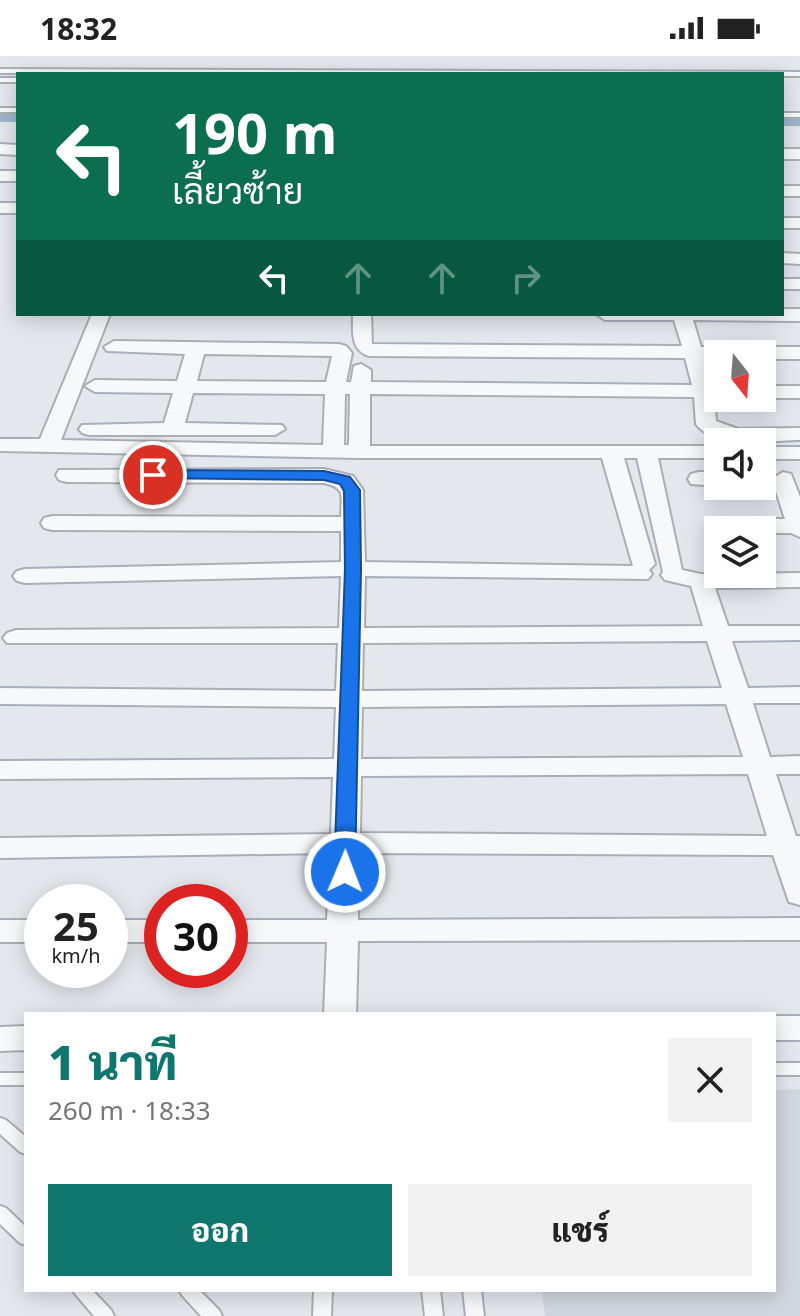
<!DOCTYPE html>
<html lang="th">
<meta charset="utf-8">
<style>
body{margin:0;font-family:"Noto Sans",Sarabun,sans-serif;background:#f2f2f2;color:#222;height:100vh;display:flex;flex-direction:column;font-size:30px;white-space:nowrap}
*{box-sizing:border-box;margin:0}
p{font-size:26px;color:#767676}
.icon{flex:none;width:44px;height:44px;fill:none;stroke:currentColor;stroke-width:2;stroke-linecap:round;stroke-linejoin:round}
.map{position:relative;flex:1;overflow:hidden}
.drawer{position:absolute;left:24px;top:956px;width:752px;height:280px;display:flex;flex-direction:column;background:#fff;border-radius:0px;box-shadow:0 4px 20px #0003}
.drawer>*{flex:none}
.banner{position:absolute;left:16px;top:16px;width:768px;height:244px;border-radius:0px;box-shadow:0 4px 20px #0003;background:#0b6e4f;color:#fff;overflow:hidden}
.needle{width:52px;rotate:163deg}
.tools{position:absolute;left:704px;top:284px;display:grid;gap:16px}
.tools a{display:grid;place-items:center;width:72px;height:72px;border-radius:0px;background:#fff;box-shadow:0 4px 20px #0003;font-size:40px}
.speed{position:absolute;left:24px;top:828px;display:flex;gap:16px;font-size:40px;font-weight:700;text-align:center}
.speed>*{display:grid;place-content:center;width:104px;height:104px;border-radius:50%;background:#fff;box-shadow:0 4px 20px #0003;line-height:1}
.speed small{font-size:20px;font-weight:400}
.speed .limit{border:12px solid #d22;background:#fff;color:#111}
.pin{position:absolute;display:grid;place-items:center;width:68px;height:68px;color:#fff;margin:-34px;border:4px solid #fff;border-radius:50%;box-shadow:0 2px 8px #0007}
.me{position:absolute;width:88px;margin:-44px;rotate:1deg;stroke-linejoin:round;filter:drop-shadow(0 0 6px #0008)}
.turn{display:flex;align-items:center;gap:28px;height:168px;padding:0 24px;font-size:36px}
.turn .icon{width:104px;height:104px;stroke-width:2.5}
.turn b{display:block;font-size:56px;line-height:68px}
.lanes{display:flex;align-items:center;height:76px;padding:0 24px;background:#0003;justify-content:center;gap:40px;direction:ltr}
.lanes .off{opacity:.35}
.round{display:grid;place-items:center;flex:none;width:84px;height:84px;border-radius:0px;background:#f2f2f2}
.overview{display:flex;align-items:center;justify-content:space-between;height:136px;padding:0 24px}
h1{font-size:48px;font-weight:800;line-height:60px;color:#0f766e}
.cta{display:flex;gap:16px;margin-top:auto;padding:16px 24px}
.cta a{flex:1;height:92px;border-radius:0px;background:#0f766e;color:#fff;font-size:32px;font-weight:800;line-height:92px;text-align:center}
.cta a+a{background:#f2f2f2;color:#222}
.status{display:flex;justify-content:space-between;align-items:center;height:56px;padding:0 40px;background:#fff;direction:ltr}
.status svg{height:22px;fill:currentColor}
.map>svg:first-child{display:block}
.built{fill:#d2d6de}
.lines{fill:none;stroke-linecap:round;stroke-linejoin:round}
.canal{fill:#9fb4cc;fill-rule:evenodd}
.lane-casing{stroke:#a9aeb7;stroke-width:4}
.street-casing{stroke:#a9aeb7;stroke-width:4}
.lane{fill:#f7f8fa;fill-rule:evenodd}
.street{fill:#f7f8fa;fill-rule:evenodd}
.route{fill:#1a73e8;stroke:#114b97;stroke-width:2}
</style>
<div class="status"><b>18:32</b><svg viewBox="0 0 49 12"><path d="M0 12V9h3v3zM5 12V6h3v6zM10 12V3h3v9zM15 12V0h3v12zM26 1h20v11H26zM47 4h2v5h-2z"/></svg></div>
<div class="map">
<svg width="800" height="1260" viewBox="0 0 800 1260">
<rect width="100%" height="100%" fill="#e4e7ec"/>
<path class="built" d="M 800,1033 L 800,1260 L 545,1260 L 542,1234 L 774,1234 L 774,1034 Z"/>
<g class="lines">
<path class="canal" d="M 0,58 L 18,58 L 18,66 L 0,66 Z
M 782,62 L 800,62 L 800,70 L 782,70 Z"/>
<g class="lane-casing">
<path id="lane" d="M 0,13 L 800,16 L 800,20 L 782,20 L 782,18 L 0,17 Z
M 0,22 L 18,22 L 18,26 L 0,26 Z
M 0,52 L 18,52 L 18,56 L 0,56 Z
M 782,57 L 800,57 L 800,61 L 782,61 Z
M 774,1007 L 800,1007 L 800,1019 L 774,1019 Z
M 0,1017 L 26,1017 L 26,1029 L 0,1029 Z
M 0,1062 L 6,1064 L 26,1081 L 26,1098 L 20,1096 L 0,1078 Z
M 0,1150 L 6,1152 L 26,1171 L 26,1189 L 20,1187 L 0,1168 Z
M 72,1234 L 92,1234 L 111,1254 L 114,1260 L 94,1260 Z
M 179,1234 L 199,1234 L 219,1254 L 222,1260 L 201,1260 L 182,1239 Z
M 314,1234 L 332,1234 L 331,1260 L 313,1260 Z
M 422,1234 L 440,1234 L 443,1260 L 425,1260 Z
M 463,1234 L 481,1234 L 484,1260 L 466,1260 Z"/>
</g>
<g class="street-casing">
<path id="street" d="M 0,88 L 18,89 L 18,99 L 0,98 Z
M 782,93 L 800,93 L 800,103 L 782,103 Z
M 0,115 L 18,115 L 18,125 L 0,125 Z
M 782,130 L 800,130 L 800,140 L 782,140 Z
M 0,147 L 18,147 L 18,157 L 0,157 Z
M 782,162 L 800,162 L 800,172 L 782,172 Z
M 782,197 L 800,198 L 800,208 L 782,207 Z
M 782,223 L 800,223 L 800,233 L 782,233 Z
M 782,253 L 800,253 L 800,265 L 693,264 L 701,291 L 800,291 L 800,303 L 762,303 L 762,298 L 718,298 L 718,302 L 704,302 L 712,329 L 718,329 L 718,341 L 714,341 L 716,365 L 738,373 L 800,372 L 800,384 C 770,384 717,395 696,368 L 694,341 L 370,338 L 370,390 L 718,390 L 718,402 L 658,402 L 682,514 L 701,518 L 800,517 L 800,531 L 715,532 L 728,570 L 800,570 L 800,584 L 732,585 L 748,632 L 800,631 L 800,647 L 753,647 L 770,701 L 800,700 L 800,718 L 776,718 L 796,780 L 800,780 L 800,849 L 789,846 L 773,799 L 359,797 L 358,864 L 800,862 L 800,884 L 358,885 L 356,958 L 324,958 L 327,886 L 230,886 L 230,864 L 327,864 L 330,797 L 0,802 L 0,782 L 331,778 L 333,721 L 0,723 L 0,705 L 334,703 L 336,651 L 0,648 L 0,632 L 336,635 L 338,587 L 7,587 L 3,582 L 7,577 L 16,574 L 339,572 L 341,520 L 25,527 L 17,525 L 13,520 L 17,515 L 25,513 L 341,506 L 341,475 L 52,474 L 44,472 L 41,467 L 44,462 L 52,460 L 341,461 C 341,441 347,432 324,427 L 67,426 L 59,424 L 56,419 L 59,414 L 324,413 L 353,420 L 363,434 L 365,506 L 633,510 L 602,402 L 359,402 L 0,395 L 0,383 L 40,383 L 92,258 L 110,258 L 61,384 L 323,389 L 325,338 L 193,337 L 185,367 L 282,369 L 285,373 L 275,379 L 89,379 L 82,377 L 79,373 L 82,369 L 164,367 L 173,337 L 95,336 L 85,330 L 95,324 L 177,325 L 185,298 L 107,295 L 104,291 L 114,285 L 339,288 L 346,290 L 352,297 L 346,326 L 351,326 L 354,310 L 361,308 L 371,314 L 371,326 L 692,329 L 685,302 L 369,300 C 350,294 353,276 353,258 L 371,258 L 372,288 L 682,290 L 674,264 L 605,264 L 596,258 L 782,258 ZM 204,298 L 332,300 L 326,326 L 197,325 ZM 345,338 L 350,338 L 349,389 L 344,389 ZM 624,402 L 637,402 L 663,516 L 661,519 L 665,524 L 691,530 L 703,570 L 364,572 L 365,520 L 648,523 L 652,518 L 649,514 L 655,508 ZM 707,585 L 722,632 L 362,635 L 363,587 ZM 726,648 L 743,701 L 361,703 L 362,651 ZM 748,718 L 767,780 L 360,777 L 361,720 Z
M 762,330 L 800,330 L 800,342 L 762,342 Z
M 762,391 L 800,391 L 800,403 L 762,403 Z
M 699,416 L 718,416 L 718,430 L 691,428 L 688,423 L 691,418 Z
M 783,416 L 791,418 L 800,441 L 800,481 L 791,477 L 762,477 L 762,474 L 709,475 L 706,470 L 709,465 L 717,463 L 785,463 L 772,423 Z
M 0,864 L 42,864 L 42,886 L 0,886 Z
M 110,864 L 162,864 L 162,886 L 110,886 Z
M 774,960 L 800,960 L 800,984 L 774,984 Z
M 26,970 L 26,994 L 0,995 L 0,971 Z"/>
</g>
<use href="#lane" class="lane"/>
<use href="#street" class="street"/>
</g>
<path class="route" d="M 153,414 L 324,415 L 350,421 L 360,434 L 361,513 L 355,816 L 352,821 L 337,821 L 334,816 L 345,513 L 344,435 L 340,428 L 324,424 L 148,422 L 148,416 Z"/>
</svg>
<div class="tools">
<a><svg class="needle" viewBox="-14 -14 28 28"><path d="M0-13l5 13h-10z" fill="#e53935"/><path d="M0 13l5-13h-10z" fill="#767676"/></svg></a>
<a><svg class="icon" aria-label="sound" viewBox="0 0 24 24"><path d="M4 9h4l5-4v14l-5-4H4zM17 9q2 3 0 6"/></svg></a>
<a><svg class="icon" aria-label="layers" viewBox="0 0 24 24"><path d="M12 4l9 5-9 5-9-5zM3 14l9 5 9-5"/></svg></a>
</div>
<div class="speed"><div>25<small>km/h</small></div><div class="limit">30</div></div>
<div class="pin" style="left:153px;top:419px;background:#d93025"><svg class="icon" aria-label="arrive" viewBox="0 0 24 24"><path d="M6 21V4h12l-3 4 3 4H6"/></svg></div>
<svg class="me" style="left:345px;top:816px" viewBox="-20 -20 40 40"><circle r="17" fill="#1a73e8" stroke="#fff" stroke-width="3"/><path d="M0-11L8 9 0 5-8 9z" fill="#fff"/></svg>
<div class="banner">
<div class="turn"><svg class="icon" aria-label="left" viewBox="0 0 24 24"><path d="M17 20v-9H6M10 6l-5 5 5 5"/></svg><div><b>190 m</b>เลี้ยวซ้าย</div></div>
<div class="lanes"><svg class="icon" aria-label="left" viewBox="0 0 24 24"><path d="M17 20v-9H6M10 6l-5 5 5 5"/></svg><svg class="icon off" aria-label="ahead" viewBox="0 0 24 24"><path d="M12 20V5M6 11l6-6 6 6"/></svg><svg class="icon off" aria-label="ahead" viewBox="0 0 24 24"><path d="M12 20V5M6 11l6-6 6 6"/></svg><svg class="icon off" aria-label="right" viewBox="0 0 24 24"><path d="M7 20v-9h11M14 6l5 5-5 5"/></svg></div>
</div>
<section class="drawer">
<div class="overview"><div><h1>1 นาที</h1><p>260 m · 18:33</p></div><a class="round"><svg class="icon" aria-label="close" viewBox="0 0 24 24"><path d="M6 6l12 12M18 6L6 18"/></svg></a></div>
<div class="cta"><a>ออก</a><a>แชร์</a></div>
</section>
</div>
